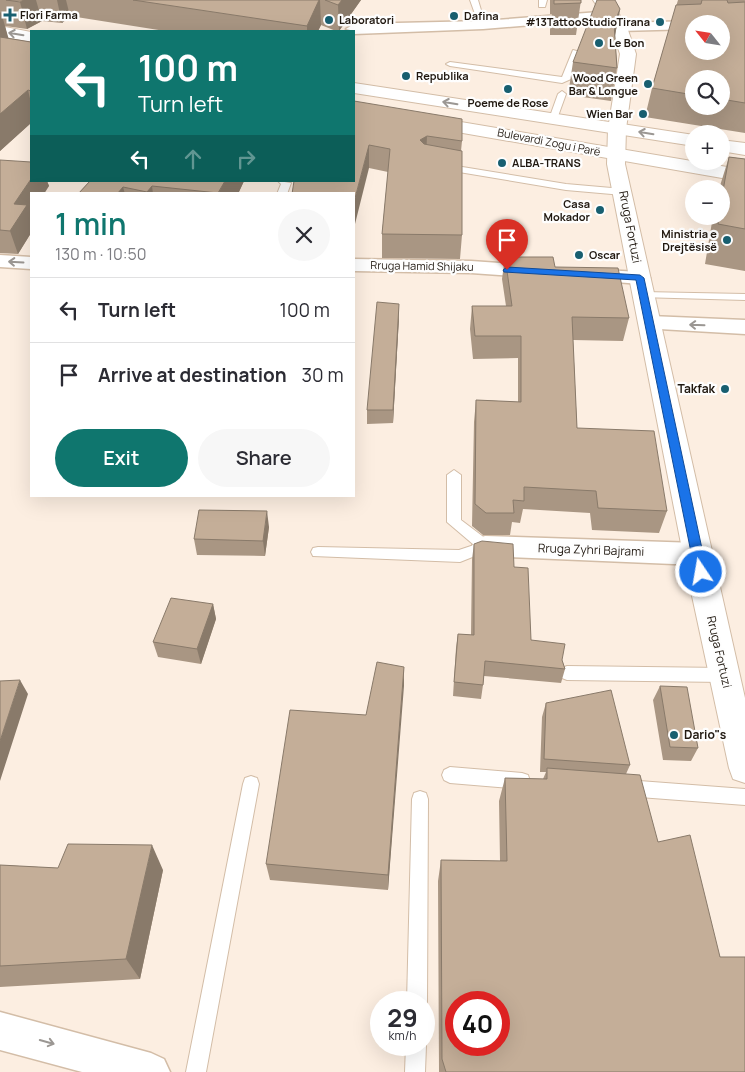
<!DOCTYPE html>
<meta charset="utf-8">
<style>
body{margin:0;font-family:Manrope,sans-serif;background:#f7f7f7;color:#2b2b33;height:100vh;display:flex;flex-direction:column;font-size:19px;white-space:nowrap}
*{box-sizing:border-box;margin:0}
p{font-size:16px;color:#7c7c81}
.icon{flex:none;width:28px;height:28px;fill:none;stroke:currentColor;stroke-width:2;stroke-linecap:round;stroke-linejoin:round}
.map{position:relative;flex:1;overflow:hidden}
.details{position:absolute;left:30px;top:192px;width:325px;height:305px;display:flex;flex-direction:column;background:#fff;border-radius:0px;box-shadow:0 5px 20px #0002}
.details>*{flex:none}
.guide{position:absolute;left:30px;top:30px;width:325px;height:152px;border-radius:0px;box-shadow:0 5px 20px #0002;background:#0f766e;color:#fff;overflow:hidden}
.needle{width:32px;rotate:300deg}
.tools{position:absolute;left:685px;top:15px;display:grid;gap:10px}
.tools a{display:grid;place-items:center;width:45px;height:45px;border-radius:50%;background:#fff;box-shadow:0 5px 20px #0002;font-size:25px}
.speed{position:absolute;left:370px;top:991px;display:flex;gap:10px;font-size:25px;font-weight:700;text-align:center}
.speed>*{display:grid;place-content:center;width:65px;height:65px;border-radius:50%;background:#fff;box-shadow:0 5px 20px #0002;line-height:1}
.speed small{font-size:12px;font-weight:400}
.speed .limit{border:8px solid #d22;background:#fff;color:#111}
.pin{position:absolute;display:grid;place-items:center;width:42px;height:42px;color:#fff;margin:-51px -21px;border-radius:50% 50% 50% 0;rotate:-45deg;box-shadow:0 0 5px #0007}
.pin .icon{rotate:45deg}
.me{position:absolute;width:55px;margin:-28px;rotate:348deg;stroke-linejoin:round;filter:drop-shadow(0 0 4px #0008)}
.turn{display:flex;align-items:center;gap:18px;height:105px;padding:0 25px;font-size:22px}
.turn .icon{width:65px;height:65px;stroke-width:2.5}
.turn b{display:block;font-size:35px;line-height:42px}
.lanes{display:flex;align-items:center;height:48px;padding:0 25px;background:#0003;justify-content:center;gap:25px;direction:ltr}
.lanes .off{opacity:.35}
.round{display:grid;place-items:center;flex:none;width:52px;height:52px;border-radius:26px;background:#f7f7f7}
.summary{display:flex;align-items:center;justify-content:space-between;height:85px;padding:0 25px}
h1{font-size:30px;font-weight:600;line-height:38px;color:#0f766e}
.button{display:flex;gap:10px;margin-top:auto;padding:10px 25px}
.button a{flex:1;height:58px;border-radius:30px;background:#0f766e;color:#fff;font-size:20px;font-weight:600;line-height:58px;text-align:center}
.button a+a{background:#f7f7f7;color:#2b2b33}
ul{padding:0;list-style:none}
li{display:flex;align-items:center;gap:15px;height:65px;padding:0 25px;border-top:1px solid #e1e1e2}
li div{flex:1}
li b{display:block;font-size:19px}
li em{font-style:normal}
.map>svg:first-child{display:block}
.lines{fill:none;stroke-linecap:round;stroke-linejoin:round}
.service-casing{stroke:#d3bda7;stroke-width:2}
.minor-casing{stroke:#d3bda7;stroke-width:3}
.tertiary-casing{stroke:#d3bda7;stroke-width:2}
.secondary-casing{stroke:#d3bda7;stroke-width:2}
.service{fill:#fff;fill-rule:evenodd}
.minor{fill:#fff;fill-rule:evenodd}
.tertiary{fill:#fff;fill-rule:evenodd}
.secondary{fill:#fff;fill-rule:evenodd}
.wall{fill:#a99683;fill-rule:evenodd}
.shaded-wall{fill:#897a6a}
.building{fill:#c4ae98;stroke:#897a6a;fill-rule:evenodd}
.oneway{stroke:#9b9793}
.route{fill:#1a73e8;stroke:#114b97}
.poi-dot{fill:#185f70;stroke:#fefefe;stroke-width:2}
.labels{text-anchor:middle;stroke-width:4.5;stroke-linejoin:round;paint-order:stroke}
.far-poi-label{font-size:11px;font-weight:bold;fill:#201810;stroke:#fefefe;text-anchor:start}
.far-street-label{font-size:11px;fill:#201810;stroke:#fefefe}
.street-label{font-size:12px;fill:#201810;stroke:#fefefe}
.poi-label{font-size:12px;font-weight:bold;fill:#201810;stroke:#fefefe;text-anchor:end}
</style>
<div class="map">
<svg width="745" height="1072" viewBox="0 0 745 1072">
<rect width="100%" height="100%" fill="#fceee1"/>
<g class="lines">
<g class="service-casing">
<path id="service" d="M 470,0 L 478,0 L 486,27 L 479,25 Z
M 539,0 L 547,0 L 545,7 L 539,7 Z
M 573,50 L 580,52 L 571,79 L 562,83 L 450,66 L 446,64 L 450,62 L 562,77 Z
M 562,91 L 566,94 L 557,119 L 550,121 L 549,119 L 558,94 Z
M 444,164 L 566,184 L 623,189 L 628,192 L 623,195 L 566,190 L 441,169 L 439,167 Z
M 278,181 L 291,183 L 287,194 L 277,194 L 281,184 Z
M 643,292 L 745,294 L 745,300 L 639,297 L 639,293 Z
M 454,470 L 461,475 L 461,520 L 490,542 L 492,546 L 490,550 L 460,562 L 313,556 L 311,552 L 313,548 L 318,547 L 459,550 L 474,545 L 447,522 L 447,475 Z
M 567,666 L 724,668 L 729,670 L 732,675 L 729,680 L 724,682 L 567,680 L 562,678 L 559,673 L 562,668 Z
M 450,767 L 522,773 L 528,775 L 530,781 L 528,787 L 522,789 L 450,783 L 444,780 L 442,775 L 444,770 Z
M 251,776 L 257,778 L 259,784 L 206,1072 L 186,1072 L 243,784 L 245,778 Z
M 626,780 L 745,789 L 745,805 L 626,796 L 620,794 L 618,788 L 620,782 Z
M 420,791 L 426,793 L 428,799 L 427,1002 L 424,1009 L 424,1002 L 407,1002 L 412,799 L 414,793 Z
M 424,1040 L 426,1045 L 425,1072 L 405,1072 L 406,1045 L 424,1045 Z"/>
</g>
<g class="minor-casing">
<path id="minor" d="M 612,11 L 617,12 L 619,15 L 617,18 L 483,29 L 354,34 L 354,31 L 346,29 L 354,24 L 483,21 Z
M 694,21 L 701,24 L 694,24 L 694,29 L 619,31 L 612,27 L 619,23 Z
M 0,255 L 31,257 L 31,269 L 0,267 Z
M 354,259 L 471,261 L 539,266 L 546,268 L 549,272 L 546,276 L 539,278 L 471,273 L 354,271 Z
M 586,269 L 640,272 L 647,274 L 650,278 L 647,282 L 640,284 L 579,279 L 576,275 L 579,271 Z
M 650,316 L 745,320 L 745,334 L 642,328 L 639,323 L 642,318 Z
M 485,536 L 697,543 L 706,547 L 710,554 L 706,561 L 697,565 L 485,556 L 476,553 L 472,546 L 476,539 Z
M 0,1012 L 151,1053 L 164,1059 L 170,1072 L 82,1072 L 0,1050 Z"/>
</g>
<g class="tertiary-casing">
<path id="tertiary" d="M 593,0 L 609,0 L 627,27 L 636,54 L 626,129 L 625,164 L 745,698 L 745,783 L 733,779 L 729,768 L 683,554 L 607,164 L 608,129 L 620,54 L 611,27 Z"/>
</g>
<g class="secondary-casing">
<path id="secondary" d="M 0,26 L 31,32 L 31,42 L 0,36 Z
M 354,83 L 694,135 L 694,146 L 354,93 Z
M 354,104 L 745,170 L 745,182 L 354,114 Z
M 721,140 L 745,143 L 745,155 L 721,151 Z"/>
</g>
<use href="#service" class="service"/>
<use href="#minor" class="minor"/>
<use href="#tertiary" class="tertiary"/>
<use href="#secondary" class="secondary"/>
</g>
<path class="wall" d="M 0,0 L 361,0 L 339,31 L 336,31 L 321,25 L 318,31 L 165,31 L 70,16 L 62,23 L 42,21 L 27,29 L 5,26 L 8,39 L 31,42 L 31,123 L 0,151 Z
M 550,0 L 581,0 L 576,35 L 550,35 L 550,25 L 552,14 L 550,14 Z
M 678,0 L 745,0 L 745,133 L 645,117 L 652,88 ZM 694,79 L 721,79 L 721,106 L 694,106 Z
M 620,9 L 615,35 L 617,68 L 611,101 L 568,95 L 573,62 Z
M 354,101 L 462,141 L 461,151 L 462,235 L 460,259 L 382,258 L 382,234 L 388,172 L 369,168 Z
M 729,157 L 745,159 L 745,271 L 705,264 L 713,216 L 721,216 L 721,189 L 719,189 Z
M 0,160 L 31,181 L 47,181 L 49,186 L 31,194 L 31,213 L 30,215 L 31,219 L 31,233 L 18,254 L 0,253 Z
M 90,181 L 244,181 L 238,194 L 78,194 Z
M 505,257 L 555,267 L 629,318 L 623,341 L 573,340 L 577,428 L 667,511 L 659,533 L 592,530 L 590,513 L 523,509 L 520,523 L 512,522 L 510,535 L 483,535 L 472,526 L 474,422 L 476,400 L 518,402 L 518,358 L 473,359 L 470,329 L 472,306 L 506,306 L 502,279 Z
M 399,317 L 393,423 L 367,424 L 367,410 Z
M 269,527 L 265,556 L 197,555 L 194,539 Z
M 474,544 L 514,567 L 531,640 L 562,660 L 565,669 L 561,683 L 484,676 L 483,685 L 481,699 L 453,696 L 456,648 L 458,634 L 471,635 L 472,559 Z
M 213,604 L 216,619 L 201,664 L 158,657 L 153,642 Z
M 404,667 L 388,890 L 270,880 L 266,864 L 366,715 Z
M 660,686 L 698,748 L 691,761 L 663,760 L 653,700 Z
M 546,703 L 630,765 L 626,774 L 658,842 L 720,957 L 745,1072 L 439,1072 L 438,881 L 441,860 L 500,861 L 499,801 L 505,778 L 543,779 L 546,772 L 540,772 L 542,717 Z
M 0,865 L 58,868 L 163,870 L 140,979 L 0,987 Z"/>
<path class="shaded-wall" d="M 24,0 L 36,0 L 42,21 L 27,29 L 20,2 Z
M 57,0 L 66,0 L 70,16 L 62,23 Z
M 319,0 L 320,0 L 321,25 L 318,31 L 307,31 L 307,26 Z
M 342,0 L 361,0 L 339,31 L 338,5 Z
M 620,9 L 614,41 L 614,24 Z
M 1,12 L 9,40 L 0,44 L 0,13 Z
M 28,90 L 31,103 L 31,123 L 0,151 L 0,114 Z
M 427,136 L 426,159 L 420,140 Z
M 369,145 L 369,168 L 354,228 L 354,202 Z
M 31,179 L 31,181 L 47,181 L 49,186 L 44,194 L 31,194 L 31,213 L 30,215 L 31,219 L 31,233 L 18,254 L 10,231 L 14,204 Z
M 225,181 L 244,181 L 238,194 L 218,194 Z
M 152,186 L 153,194 L 147,194 L 147,192 Z
M 123,187 L 125,194 L 117,194 Z
M 399,304 L 399,317 L 393,423 L 393,410 Z
M 267,511 L 269,527 L 265,556 L 263,541 Z
M 213,604 L 216,619 L 201,664 L 197,649 Z
M 404,667 L 404,686 L 388,890 L 388,875 Z
M 20,680 L 28,694 L 0,781 L 0,741 Z
M 152,845 L 163,870 L 140,979 L 126,959 Z"/>
<path class="building" d="M 6,0 L 24,0 L 20,2 Z
M 133,0 L 319,0 L 307,26 Z
M 325,0 L 342,0 L 338,5 Z
M 554,0 L 581,0 L 581,3 L 554,4 Z
M 597,0 L 615,0 L 620,9 L 614,24 L 617,68 L 573,62 Z
M 702,0 L 727,0 L 728,3 L 745,2 L 745,103 L 721,99 L 721,79 L 694,79 L 694,95 L 652,88 L 676,5 L 701,4 ZM 694,24 L 721,24 L 721,51 L 694,51 Z
M 0,37 L 31,42 L 31,91 L 28,90 L 0,114 Z
M 354,101 L 462,119 L 462,141 L 427,136 L 420,140 L 424,144 L 462,151 L 462,235 L 382,234 L 390,149 L 369,145 L 354,202 L 354,194 L 292,194 L 294,181 L 354,181 Z
M 729,157 L 745,159 L 745,229 L 718,224 L 719,216 L 721,216 L 721,202 Z
M 0,160 L 31,162 L 31,179 L 14,204 L 27,205 L 10,231 L 0,230 Z
M 90,181 L 225,181 L 218,193 L 152,186 L 147,192 L 123,187 L 117,194 L 78,194 Z
M 505,257 L 553,257 L 555,267 L 618,268 L 629,318 L 572,317 L 577,428 L 654,431 L 667,511 L 598,508 L 596,491 L 524,487 L 524,501 L 513,500 L 514,513 L 486,513 L 475,504 L 476,400 L 521,402 L 521,336 L 475,336 L 472,306 L 512,306 Z
M 377,302 L 399,304 L 393,410 L 367,410 Z
M 199,510 L 267,511 L 263,541 L 194,539 Z
M 482,541 L 513,544 L 514,567 L 528,568 L 531,640 L 565,644 L 562,660 L 565,669 L 485,661 L 483,685 L 454,682 L 458,634 L 474,635 L 474,544 Z
M 171,598 L 213,604 L 197,649 L 153,642 Z
M 377,662 L 404,667 L 388,875 L 266,864 L 290,710 L 366,715 Z
M 20,680 L 0,741 L 0,681 Z
M 660,686 L 687,687 L 698,748 L 670,747 Z
M 611,690 L 630,765 L 544,759 L 546,703 Z
M 547,768 L 640,775 L 658,842 L 690,835 L 720,957 L 745,957 L 745,1072 L 446,1072 L 442,1059 L 441,860 L 507,861 L 505,778 L 547,779 ZM 456,1002 L 499,1002 L 499,1045 L 456,1045 Z
M 68,844 L 152,845 L 126,959 L 0,966 L 0,865 L 58,868 Z"/>
<defs><path id="oneway-shaft" d="M-6 0H5M1.5-3L5.5 0L1.5 3" fill="none" stroke-width="1.6" stroke-linecap="round" stroke-linejoin="round" transform="scale(1.25)"/></defs>
<g class="oneway">
<use href="#oneway-shaft" transform="translate(16 34) rotate(-171)"/>
<use href="#oneway-shaft" transform="translate(450 103) rotate(-171)"/>
<use href="#oneway-shaft" transform="translate(646 133) rotate(-171)"/>
<use href="#oneway-shaft" transform="translate(16 262) rotate(-177)"/>
<use href="#oneway-shaft" transform="translate(697 325) rotate(-178)"/>
<use href="#oneway-shaft" transform="translate(47 1042) rotate(16)"/>
</g>
<path class="route" d="M 507,267 L 640,275 L 644,278 L 707,572 L 705,575 L 701,576 L 695,572 L 636,280 L 504,272 L 503,270 Z"/>
<g class="poi-dot">
<path d="M7.5 7.5h5v5h5v5h-5v5h-5v-5h-5v-5h5z"/>
<circle cx="454" cy="16" r="5"/>
<circle cx="329" cy="20" r="5"/>
<circle cx="660" cy="22" r="5"/>
<circle cx="599" cy="43" r="5"/>
<circle cx="406" cy="76" r="5"/>
<circle cx="648" cy="84" r="5"/>
<circle cx="508" cy="89" r="5"/>
<circle cx="643" cy="114" r="5"/>
<circle cx="502" cy="163" r="5"/>
<circle cx="600" cy="210" r="5"/>
<circle cx="727" cy="240" r="5"/>
<circle cx="579" cy="255" r="5"/>
<circle cx="725" cy="389" r="5"/>
<circle cx="674" cy="735" r="5"/>
</g>
<g class="labels">
<g class="far-poi-label">
<text x="20" y="19">Flori Farma</text>
<text x="464" y="20">Dafina</text>
<text x="339" y="24">Laboratori</text>
<text x="650" y="26" text-anchor="end">#13TattooStudioTirana</text>
<text x="609" y="47">Le Bon</text>
<text x="416" y="80">Republika</text>
<text x="638" y="82" text-anchor="end">Wood Green<tspan x="638" dy="13">Bar &amp; Longue</tspan></text>
<text x="508" y="107" text-anchor="middle">Poeme de Rose</text>
<text x="633" y="118" text-anchor="end">Wien Bar</text>
<text x="512" y="167">ALBA-TRANS</text>
<text x="590" y="208" text-anchor="end">Casa<tspan x="590" dy="13">Mokador</tspan></text>
<text x="717" y="238" text-anchor="end">Ministria e<tspan x="717" dy="13">Drejtësisë</tspan></text>
<text x="589" y="259">Oscar</text>
</g>
<g class="far-street-label">
<text transform="translate(549 142) rotate(11)" y="4">Bulevardi Zogu i Parë</text>
<text transform="translate(422 266) rotate(1)" y="4">Rruga Hamid Shijaku</text>
</g>
<g class="street-label">
<text transform="translate(630 227) rotate(79)" y="4">Rruga Fortuzi</text>
<text transform="translate(591 550) rotate(2)" y="4">Rruga Zyhri Bajrami</text>
<text transform="translate(719 652) rotate(77)" y="4">Rruga Fortuzi</text>
</g>
<g class="poi-label">
<text x="715" y="393">Takfak</text>
<text x="684" y="739" text-anchor="start">Dario"s</text>
</g>
</g>
</svg>
<div class="tools">
<a><svg class="needle" viewBox="-14 -14 28 28"><path d="M0-13l5 13h-10z" fill="#e53935"/><path d="M0 13l5-13h-10z" fill="#7c7c81"/></svg></a>
<a><svg class="icon" aria-label="search" viewBox="0 0 24 24"><circle cx="10" cy="10" r="6"/><path d="M15 15l6 6"/></svg></a>
<a>+</a>
<a>−</a>
</div>
<div class="speed"><div>29<small>km/h</small></div><div class="limit">40</div></div>
<div class="pin" style="left:507px;top:270px;background:#d93025"><svg class="icon" aria-label="arrive" viewBox="0 0 24 24"><path d="M6 21V4h12l-3 4 3 4H6"/></svg></div>
<svg class="me" style="left:701px;top:572px" viewBox="-20 -20 40 40"><circle r="17" fill="#1a73e8" stroke="#fff" stroke-width="3"/><path d="M0-11L8 9 0 5-8 9z" fill="#fff"/></svg>
<div class="guide">
<div class="turn"><svg class="icon" aria-label="left" viewBox="0 0 24 24"><path d="M17 20v-9H6M10 6l-5 5 5 5"/></svg><div><b>100 m</b>Turn left</div></div>
<div class="lanes"><svg class="icon" aria-label="left" viewBox="0 0 24 24"><path d="M17 20v-9H6M10 6l-5 5 5 5"/></svg><svg class="icon off" aria-label="ahead" viewBox="0 0 24 24"><path d="M12 20V5M6 11l6-6 6 6"/></svg><svg class="icon off" aria-label="right" viewBox="0 0 24 24"><path d="M7 20v-9h11M14 6l5 5-5 5"/></svg></div>
</div>
<section class="details">
<div class="summary"><div><h1>1 min</h1><p>130 m · 10:50</p></div><a class="round"><svg class="icon" aria-label="close" viewBox="0 0 24 24"><path d="M6 6l12 12M18 6L6 18"/></svg></a></div>
<ul>
<li><svg class="icon" aria-label="left" viewBox="0 0 24 24"><path d="M17 20v-9H6M10 6l-5 5 5 5"/></svg><div><b>Turn left</b></div><em>100 m</em></li>
<li><svg class="icon" aria-label="arrive" viewBox="0 0 24 24"><path d="M6 21V4h12l-3 4 3 4H6"/></svg><div><b>Arrive at destination</b></div><em>30 m</em></li>
</ul>
<div class="button"><a>Exit</a><a>Share</a></div>
</section>
</div>
